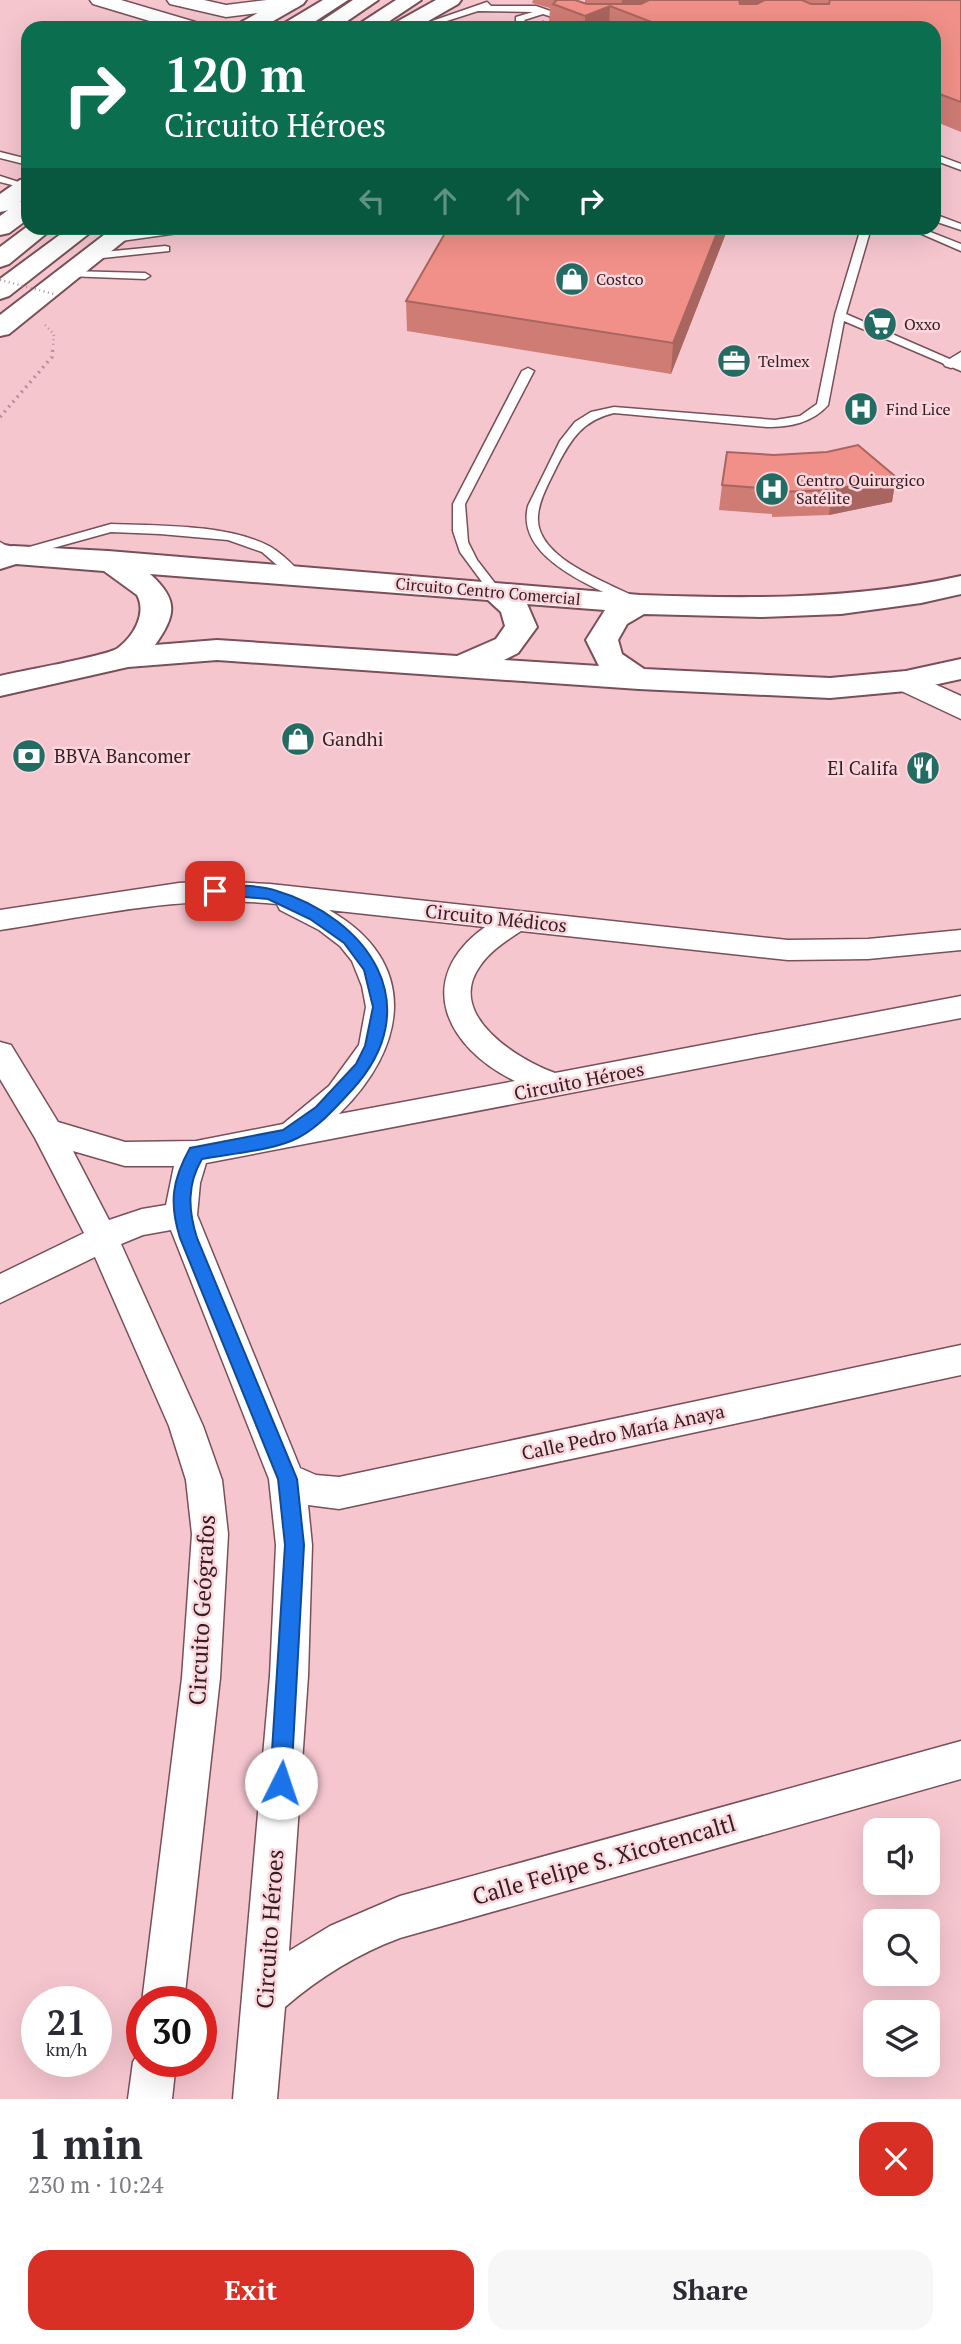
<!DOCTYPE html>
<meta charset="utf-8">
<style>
body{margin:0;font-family:"PT Serif",serif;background:#f7f7f7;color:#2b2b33;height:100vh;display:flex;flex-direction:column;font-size:26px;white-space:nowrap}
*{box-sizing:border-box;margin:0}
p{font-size:23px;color:#7c7c81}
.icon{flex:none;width:38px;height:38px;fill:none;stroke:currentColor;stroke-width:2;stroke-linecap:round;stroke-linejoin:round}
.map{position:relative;height:2099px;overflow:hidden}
.panel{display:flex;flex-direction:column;background:#fff;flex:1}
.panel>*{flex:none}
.banner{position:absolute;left:21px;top:21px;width:920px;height:214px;border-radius:21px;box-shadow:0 7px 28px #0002;background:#0b6e4f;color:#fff;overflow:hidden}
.buttons{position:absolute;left:863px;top:1818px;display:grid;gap:14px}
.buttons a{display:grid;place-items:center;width:77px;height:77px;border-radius:14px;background:#fff;box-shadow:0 7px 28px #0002;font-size:35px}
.speed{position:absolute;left:21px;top:1986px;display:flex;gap:14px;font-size:35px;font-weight:700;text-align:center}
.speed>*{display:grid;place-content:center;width:91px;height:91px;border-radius:50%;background:#fff;box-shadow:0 7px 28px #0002;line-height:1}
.speed small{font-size:18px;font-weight:400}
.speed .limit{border:10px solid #d22;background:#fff;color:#111}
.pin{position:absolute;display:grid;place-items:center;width:60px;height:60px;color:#fff;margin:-30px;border-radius:14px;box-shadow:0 4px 10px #0006}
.me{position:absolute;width:77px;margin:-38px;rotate:4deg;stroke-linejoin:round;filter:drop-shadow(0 0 5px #0008)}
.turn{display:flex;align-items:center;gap:24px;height:147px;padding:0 28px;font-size:32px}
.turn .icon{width:91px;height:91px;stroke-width:2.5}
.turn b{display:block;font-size:49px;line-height:60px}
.lanes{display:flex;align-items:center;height:66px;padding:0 28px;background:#0003;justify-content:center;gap:35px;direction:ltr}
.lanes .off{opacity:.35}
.round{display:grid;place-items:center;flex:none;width:74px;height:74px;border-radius:21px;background:#f7f7f7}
.summary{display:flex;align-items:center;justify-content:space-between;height:119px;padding:0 28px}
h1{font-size:42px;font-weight:800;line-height:52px}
.action{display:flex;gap:14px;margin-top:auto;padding:14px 28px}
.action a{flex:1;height:80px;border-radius:21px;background:#d93025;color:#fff;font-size:28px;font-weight:800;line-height:80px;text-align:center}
.action a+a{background:#f7f7f7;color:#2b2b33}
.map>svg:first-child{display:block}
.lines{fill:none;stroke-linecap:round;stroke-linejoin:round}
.service-casing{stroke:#795059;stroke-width:3}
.pedestrian-casing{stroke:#795059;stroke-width:3}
.minor-casing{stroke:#795059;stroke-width:3}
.tertiary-casing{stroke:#795059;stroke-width:3}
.secondary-casing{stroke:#795059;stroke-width:4}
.primary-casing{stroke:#795059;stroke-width:4}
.trunk-casing{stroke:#795059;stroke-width:4}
.motorway-casing{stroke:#795059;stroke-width:4}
.path-far1{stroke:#b79098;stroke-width:2.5;stroke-dasharray:1 3.5;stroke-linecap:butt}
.path{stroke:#b79098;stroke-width:3.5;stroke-dasharray:2 4.5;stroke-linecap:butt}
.service{fill:#fff;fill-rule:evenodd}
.pedestrian{fill:#fff;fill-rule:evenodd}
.minor{fill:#fff;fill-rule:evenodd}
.tertiary{fill:#fff;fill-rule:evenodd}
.secondary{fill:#fff;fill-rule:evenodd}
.primary{fill:#fff;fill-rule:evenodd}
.trunk{fill:#fff;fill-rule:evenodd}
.motorway{fill:#fff;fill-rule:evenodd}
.path-bridge{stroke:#b79098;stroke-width:2.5;stroke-dasharray:1 3.5;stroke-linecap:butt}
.wall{fill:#cf7c75}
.shaded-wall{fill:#a9655f}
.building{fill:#f19088;stroke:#a9655f;stroke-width:2}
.route{fill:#1a73e8;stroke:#114b97;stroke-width:2}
.labels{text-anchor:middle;stroke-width:5;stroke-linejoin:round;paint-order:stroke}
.far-poi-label{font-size:16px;fill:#301e22;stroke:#fdd6dd;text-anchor:start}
.far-street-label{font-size:16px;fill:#301e22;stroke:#fdd6dd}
.poi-label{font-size:19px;fill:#301e22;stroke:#fdd6dd;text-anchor:start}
.street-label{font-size:19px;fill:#301e22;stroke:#fdd6dd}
.near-street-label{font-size:23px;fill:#301e22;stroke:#fdd6dd}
</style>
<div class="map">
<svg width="961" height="2099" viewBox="0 0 961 2099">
<rect width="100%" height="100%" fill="#f6c6cf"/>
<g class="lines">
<g class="service-casing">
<path id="service" d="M 487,2 L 491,6 L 536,6 L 599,28 L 586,28 L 543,14 L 524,20 L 532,28 L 521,28 L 516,24 L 516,17 L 533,12 L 478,11 L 425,28 L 412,28 Z
M 543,22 L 553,28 L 540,27 L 539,25 Z
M 0,152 L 28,159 L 28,165 L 0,158 Z
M 934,154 L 961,164 L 961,170 L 934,160 Z
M 0,176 L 28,185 L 28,189 L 0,182 Z
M 934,214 L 961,224 L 961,230 L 934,221 Z
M 174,228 L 190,229 L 185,232 L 114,242 L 109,239 L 114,236 Z
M 861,228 L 871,228 L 846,314 L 961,364 L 961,371 L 844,321 L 828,405 C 812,423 790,427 767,427 L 614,413 C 583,420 571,439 557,466 C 550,481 539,499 538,516 C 535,550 583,572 608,584 C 619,590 633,594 641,602 L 635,606 L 631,605 C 594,587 515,558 528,506 L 560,441 L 575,422 L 591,412 L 614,407 L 775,420 L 800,416 L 817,404 L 835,315 Z
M 908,228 L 920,228 L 961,244 L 961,251 Z
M 165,246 L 169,247 L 169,251 L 93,259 L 88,256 L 93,253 Z
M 70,271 L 145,273 L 150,276 L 145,279 L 66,276 L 66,272 Z
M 528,368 L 534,371 L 465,504 L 468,542 L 477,560 L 501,591 L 495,595 L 491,594 L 460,552 L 453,531 L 453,504 L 522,371 Z
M 111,524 C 159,526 226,524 269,546 C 280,552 294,565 302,575 L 296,579 L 292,578 L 262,552 L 228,540 L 160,534 L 111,532 L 13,559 L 0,552 L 0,542 L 15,551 Z"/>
</g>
<g class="pedestrian-casing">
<path id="pedestrian" d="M 961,352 L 961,364 L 951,368 L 945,366 L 943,363 Z"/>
</g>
<g class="minor-casing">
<path id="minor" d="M 215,881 L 270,884 L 788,940 L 868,939 L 961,930 L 961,950 L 868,959 L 788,960 L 521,931 C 506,941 490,951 480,966 C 445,1015 517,1059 555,1073 L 961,996 L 961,1018 L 206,1163 L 200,1183 L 197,1215 L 300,1468 L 316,1475 L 339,1477 L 961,1345 L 961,1375 L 339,1509 L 308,1505 L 312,1545 L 308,1676 L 289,1951 L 330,1926 L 400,1896 L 961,1741 L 961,1779 L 400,1938 C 357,1954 320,1977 285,2007 L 277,2099 L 233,2099 L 270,1676 L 276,1545 L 269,1479 L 171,1230 L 143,1235 L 121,1244 L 203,1426 L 222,1480 L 228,1534 L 220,1678 L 184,2002 L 142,2002 L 182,1678 L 192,1534 L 186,1480 L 169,1426 L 95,1257 L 0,1303 L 0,1274 L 84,1233 L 35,1138 L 0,1079 L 0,1042 L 11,1045 L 58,1122 L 125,1142 L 196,1141 L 283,1124 L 329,1086 L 359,1045 L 366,1007 L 362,986 L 352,961 L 340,946 L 319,930 L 280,910 L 277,904 C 184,894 92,916 0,930 L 0,910 L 179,883 ZM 329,910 L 485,927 C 413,979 445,1047 515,1081 L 339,1114 C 407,1048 421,962 329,910 ZM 73,1151 L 125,1166 L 174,1166 L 166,1205 L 142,1209 L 109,1220 Z
M 142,2046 L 142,2062 L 176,2062 L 172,2099 L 128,2099 L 133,2062 Z"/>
</g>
<g class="tertiary-casing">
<path id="tertiary" d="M 90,0 L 121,0 L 202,24 L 205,28 L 173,28 L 93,4 Z
M 167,0 L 204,0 L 226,5 L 267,0 L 299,0 L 301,3 L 298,7 L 291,9 L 226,17 L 170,4 Z
M 906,671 L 961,696 L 961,719 L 895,688 L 891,681 L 895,674 Z"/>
</g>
<g class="secondary-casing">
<path id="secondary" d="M 13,546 L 108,551 L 640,595 C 749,599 854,600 961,576 L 961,594 L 921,603 L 841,614 L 761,617 L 644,614 L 627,624 L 618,640 L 622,654 L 644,669 L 830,678 L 906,671 L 961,659 L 961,679 L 906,691 L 830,698 L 639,689 L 217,660 L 128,667 L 0,696 L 0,676 C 19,671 108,656 118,648 C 134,636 147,613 137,595 L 104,571 L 16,564 L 0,569 L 0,550 ZM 150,574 L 488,600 L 501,612 L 505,626 L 496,639 L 457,656 L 217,640 L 155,645 C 176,615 179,600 150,574 ZM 527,604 L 605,610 L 586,640 L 599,666 L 504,660 L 518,653 L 537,627 Z"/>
</g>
<g class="primary-casing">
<path id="primary" d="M 281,0 L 306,0 L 303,4 L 261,28 L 234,28 L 238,24 Z
M 436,0 L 461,0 L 458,4 L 416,28 L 389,28 L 393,24 Z
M 28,178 L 28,196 L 9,210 L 0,212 L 0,194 L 20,180 Z
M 113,228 L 140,228 L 9,334 L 0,336 L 0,315 Z
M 0,544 L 24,549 L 28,555 L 24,561 L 13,564 L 0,562 Z"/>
</g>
<g class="trunk-casing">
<path id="trunk" d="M 323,0 L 348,0 L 305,28 L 279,28 L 283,24 Z
M 396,0 L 421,0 L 379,28 L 353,28 Z
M 28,200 L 28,219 L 9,233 L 0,235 L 0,216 L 19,202 Z
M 69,228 L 96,228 L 9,296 L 0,299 L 0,279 Z"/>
</g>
<g class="motorway-casing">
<path id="motorway" d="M 353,0 L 378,0 L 337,28 L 311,28 Z
M 28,226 L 53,228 L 9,264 L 0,267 L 0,247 Z"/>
</g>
<path class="path-far1" d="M 45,325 L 54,334 L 53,347"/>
<path class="path" d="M 0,417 L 52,357 L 53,346"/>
<use href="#service" class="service"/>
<use href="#pedestrian" class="pedestrian"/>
<use href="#minor" class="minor"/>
<use href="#tertiary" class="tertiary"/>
<use href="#secondary" class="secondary"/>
<use href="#primary" class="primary"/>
<use href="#trunk" class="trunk"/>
<use href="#motorway" class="motorway"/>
<path class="path-bridge" d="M 0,280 L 54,294"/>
</g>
<path class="wall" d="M 533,0 L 576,0 L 585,3 L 585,0 L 961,0 L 961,132 L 934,121 L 934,28 L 552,28 L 552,25 L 549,23 L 550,8 L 532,3 Z
M 728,228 L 671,374 L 407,331 L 406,301 Z
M 896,477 L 892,502 L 829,515 L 772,517 L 772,514 L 719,510 L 722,485 Z"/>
<path class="shaded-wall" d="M 622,0 L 677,0 L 621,10 Z
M 738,0 L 763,0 L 762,12 L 736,26 Z
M 610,6 L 609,28 L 585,28 L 585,16 Z
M 719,228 L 728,228 L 671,374 L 673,343 Z
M 896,477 L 892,502 L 829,515 L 832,490 Z"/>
<path class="building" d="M 555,0 L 575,0 L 587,4 L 641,4 L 649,0 L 739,0 L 740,4 L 757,4 L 765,0 L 802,0 L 811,4 L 829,4 L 830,0 L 961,0 L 961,102 L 934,92 L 934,28 L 667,28 L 610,6 L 585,16 L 553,4 L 556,1 Z
M 448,228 L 719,228 L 673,343 L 406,301 Z
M 858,445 L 896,477 L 832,490 L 776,492 L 775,489 L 722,485 L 727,452 L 774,455 L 827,452 Z"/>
<path class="route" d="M 215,885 C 233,886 256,884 274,890 C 369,918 429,1006 352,1090 C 335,1108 315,1132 291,1141 C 266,1151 229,1154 202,1159 C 187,1184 188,1210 197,1238 L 297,1479 L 304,1545 L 291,1783 L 288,1791 L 281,1794 L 273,1791 L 270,1783 L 285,1545 L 278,1479 L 180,1238 C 169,1203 172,1180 190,1148 L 283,1130 L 316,1107 L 356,1064 L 365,1046 L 373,1007 L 364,970 L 344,943 L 310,919 L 268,899 L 210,894 L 207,891 Z"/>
<defs>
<g id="shop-disc" transform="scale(1.75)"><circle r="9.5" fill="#226c64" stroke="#fdd6dd"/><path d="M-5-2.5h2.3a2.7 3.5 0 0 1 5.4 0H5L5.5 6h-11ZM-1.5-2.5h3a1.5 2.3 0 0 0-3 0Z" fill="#fff"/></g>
<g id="supermarket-disc" transform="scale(1.75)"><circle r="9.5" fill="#226c64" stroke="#fdd6dd"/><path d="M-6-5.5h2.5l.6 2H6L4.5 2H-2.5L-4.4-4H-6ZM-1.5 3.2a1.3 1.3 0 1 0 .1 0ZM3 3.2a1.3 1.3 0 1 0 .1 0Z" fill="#fff"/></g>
<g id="office-disc" transform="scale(1.75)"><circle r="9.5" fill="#226c64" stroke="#fdd6dd"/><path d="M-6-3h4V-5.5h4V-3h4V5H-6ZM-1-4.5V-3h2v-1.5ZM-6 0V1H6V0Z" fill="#fff"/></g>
<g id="hospital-disc" transform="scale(1.75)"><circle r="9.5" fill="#226c64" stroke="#fdd6dd"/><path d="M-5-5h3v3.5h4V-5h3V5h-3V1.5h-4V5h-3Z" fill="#fff"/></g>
<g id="bank-disc" transform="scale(1.75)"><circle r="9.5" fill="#226c64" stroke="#fdd6dd"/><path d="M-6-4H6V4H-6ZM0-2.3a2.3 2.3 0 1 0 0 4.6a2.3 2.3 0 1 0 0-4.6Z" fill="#fff"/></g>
<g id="restaurant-disc" transform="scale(1.75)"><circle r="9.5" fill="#226c64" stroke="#fdd6dd"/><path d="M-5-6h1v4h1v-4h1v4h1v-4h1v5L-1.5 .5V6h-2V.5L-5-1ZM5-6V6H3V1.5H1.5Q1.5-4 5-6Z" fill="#fff"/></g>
</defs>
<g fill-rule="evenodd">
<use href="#shop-disc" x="572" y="279"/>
<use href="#supermarket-disc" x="880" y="324"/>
<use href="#office-disc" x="734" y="361"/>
<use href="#hospital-disc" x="861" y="409"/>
<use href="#hospital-disc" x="772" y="489"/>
<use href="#shop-disc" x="298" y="739"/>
<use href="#bank-disc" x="29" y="756"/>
<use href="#restaurant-disc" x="923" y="768"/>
</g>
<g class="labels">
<g class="far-poi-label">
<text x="596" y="285">Costco</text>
<text x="904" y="330">Oxxo</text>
<text x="758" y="367">Telmex</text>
<text x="886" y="415">Find Lice</text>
<text x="796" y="486">Centro Quirurgico<tspan x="796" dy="18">Satélite</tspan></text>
</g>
<g class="far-street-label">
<text transform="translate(488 591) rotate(5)" y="6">Circuito Centro Comercial</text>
</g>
<g class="poi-label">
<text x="322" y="746">Gandhi</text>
<text x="54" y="763">BBVA Bancomer</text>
<text x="898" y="775" text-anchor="end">El Califa</text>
</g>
<g class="street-label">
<text transform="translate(496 918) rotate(6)" y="7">Circuito Médicos</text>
<text transform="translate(579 1081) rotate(-11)" y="7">Circuito Héroes</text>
<text transform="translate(623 1432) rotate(-12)" y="7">Calle Pedro María Anaya</text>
</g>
<g class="near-street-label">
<text transform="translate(202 1610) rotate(-87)" y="8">Circuito Geógrafos</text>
<text transform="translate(604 1860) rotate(-16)" y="8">Calle Felipe S. Xicotencaltl</text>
<text transform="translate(270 1929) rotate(-86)" y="8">Circuito Héroes</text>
</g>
</g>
</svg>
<div class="buttons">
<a><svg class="icon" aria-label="sound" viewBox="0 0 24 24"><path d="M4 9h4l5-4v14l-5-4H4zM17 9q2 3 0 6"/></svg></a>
<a><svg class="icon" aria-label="search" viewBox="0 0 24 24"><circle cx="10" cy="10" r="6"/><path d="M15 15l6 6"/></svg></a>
<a><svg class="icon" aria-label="layers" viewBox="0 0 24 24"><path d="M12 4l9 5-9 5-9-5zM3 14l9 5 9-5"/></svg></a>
</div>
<div class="speed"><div>21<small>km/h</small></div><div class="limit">30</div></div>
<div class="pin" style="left:215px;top:891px;background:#d93025"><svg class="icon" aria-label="arrive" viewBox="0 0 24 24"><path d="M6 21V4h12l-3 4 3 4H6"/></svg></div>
<svg class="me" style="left:281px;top:1783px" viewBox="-20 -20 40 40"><circle r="19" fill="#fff"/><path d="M0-13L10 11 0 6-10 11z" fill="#1a73e8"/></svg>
<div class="banner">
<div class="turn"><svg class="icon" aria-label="right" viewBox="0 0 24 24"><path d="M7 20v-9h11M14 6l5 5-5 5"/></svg><div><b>120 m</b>Circuito Héroes</div></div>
<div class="lanes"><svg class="icon off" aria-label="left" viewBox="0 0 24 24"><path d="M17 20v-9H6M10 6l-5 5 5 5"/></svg><svg class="icon off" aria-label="ahead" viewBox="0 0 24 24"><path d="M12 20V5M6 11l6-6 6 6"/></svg><svg class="icon off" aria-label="ahead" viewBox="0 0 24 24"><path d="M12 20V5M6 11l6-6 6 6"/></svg><svg class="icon" aria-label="right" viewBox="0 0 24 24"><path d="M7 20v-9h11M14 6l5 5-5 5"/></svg></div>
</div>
</div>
<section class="panel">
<div class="summary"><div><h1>1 min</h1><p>230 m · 10:24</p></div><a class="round" style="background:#d93025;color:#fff"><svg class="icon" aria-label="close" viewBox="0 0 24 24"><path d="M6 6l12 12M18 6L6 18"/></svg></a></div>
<div class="action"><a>Exit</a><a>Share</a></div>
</section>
